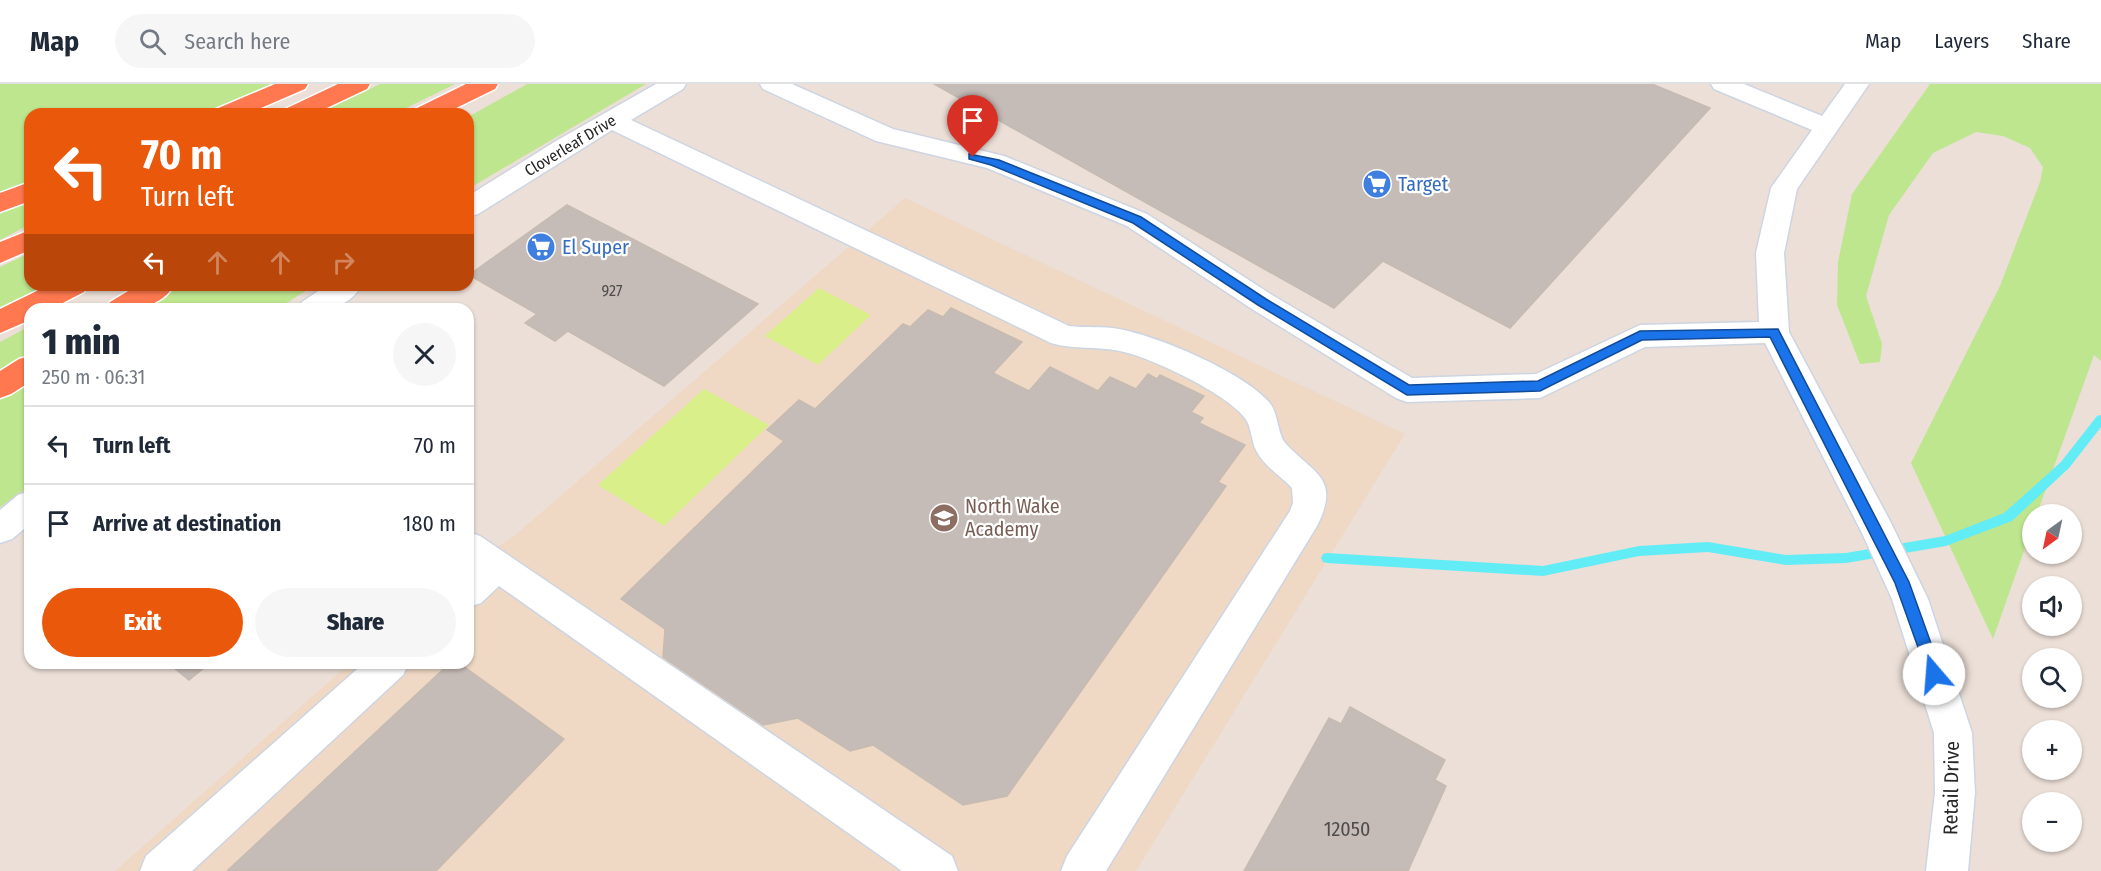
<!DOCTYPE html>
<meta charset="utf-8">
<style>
body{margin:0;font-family:"Fira Sans Condensed",sans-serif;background:#f6f6f7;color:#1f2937;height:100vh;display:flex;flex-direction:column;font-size:22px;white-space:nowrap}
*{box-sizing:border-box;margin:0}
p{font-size:20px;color:#747a83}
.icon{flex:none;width:33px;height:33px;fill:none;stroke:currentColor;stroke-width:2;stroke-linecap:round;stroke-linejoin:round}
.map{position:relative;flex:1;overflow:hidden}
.side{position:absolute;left:24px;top:219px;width:450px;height:366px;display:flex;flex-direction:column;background:#fff;border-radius:18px;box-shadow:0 2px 4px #0004}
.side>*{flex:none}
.top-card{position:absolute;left:24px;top:24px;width:450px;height:183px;border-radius:18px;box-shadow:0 2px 4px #0004;background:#ea580c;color:#fff;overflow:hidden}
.needle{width:39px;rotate:213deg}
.buttons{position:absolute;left:2022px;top:420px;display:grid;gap:12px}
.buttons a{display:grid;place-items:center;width:60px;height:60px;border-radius:50%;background:#fff;box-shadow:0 2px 4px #0004;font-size:30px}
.pin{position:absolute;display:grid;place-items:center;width:51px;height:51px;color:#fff;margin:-62px -26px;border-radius:50% 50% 50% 0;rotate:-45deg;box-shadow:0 0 6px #0007}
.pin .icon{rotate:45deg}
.me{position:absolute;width:66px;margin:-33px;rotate:342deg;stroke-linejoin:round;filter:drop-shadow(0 0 4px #0008)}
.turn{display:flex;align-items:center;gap:21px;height:126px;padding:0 18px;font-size:27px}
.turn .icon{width:78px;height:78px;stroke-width:2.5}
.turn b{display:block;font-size:42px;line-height:51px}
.lanes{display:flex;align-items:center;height:57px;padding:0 18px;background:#0003;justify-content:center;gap:30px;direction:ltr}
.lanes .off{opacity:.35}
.round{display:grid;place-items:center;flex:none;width:63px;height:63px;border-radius:32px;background:#f6f6f7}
.head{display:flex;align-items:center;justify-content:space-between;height:102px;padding:0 18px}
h1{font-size:36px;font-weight:800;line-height:45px}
.button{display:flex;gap:12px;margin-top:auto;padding:12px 18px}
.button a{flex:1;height:69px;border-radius:36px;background:#ea580c;color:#fff;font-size:24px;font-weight:800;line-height:69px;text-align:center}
.button a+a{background:#f6f6f7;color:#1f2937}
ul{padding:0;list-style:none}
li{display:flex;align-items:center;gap:18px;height:78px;padding:0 18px;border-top:2px solid #e0e1e3}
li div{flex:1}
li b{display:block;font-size:22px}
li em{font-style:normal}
header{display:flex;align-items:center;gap:36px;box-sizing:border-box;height:84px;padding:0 30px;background:#fff;border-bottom:2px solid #e0e1e3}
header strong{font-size:28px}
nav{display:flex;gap:33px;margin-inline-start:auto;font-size:21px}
.search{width:420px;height:54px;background:#f6f6f7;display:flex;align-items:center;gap:15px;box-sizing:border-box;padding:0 21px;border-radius:33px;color:#747a83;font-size:22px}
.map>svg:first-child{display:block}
.education{fill:#efd9c5}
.green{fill:#bee68f}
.pitch{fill:#d8ef8a}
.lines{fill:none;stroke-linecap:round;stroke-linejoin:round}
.stream{fill:#62ecf6;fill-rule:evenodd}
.building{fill:#c6bcb7;stroke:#c6bbb1;stroke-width:1.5}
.minor-casing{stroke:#cdd5e2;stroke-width:3}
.highway-casing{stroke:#fff;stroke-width:3}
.minor{fill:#fff;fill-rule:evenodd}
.highway{fill:#ff784f;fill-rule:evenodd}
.route{fill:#1a73e8;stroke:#114b97;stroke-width:1.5}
.labels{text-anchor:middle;stroke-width:4.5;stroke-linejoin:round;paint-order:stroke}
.far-street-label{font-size:16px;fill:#272727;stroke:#fff}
.number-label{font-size:16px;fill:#4f4c4b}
.shop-label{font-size:20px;fill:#366cbe;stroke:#fff;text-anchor:start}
.education-label{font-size:20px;fill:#785e54;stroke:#fff;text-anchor:start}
.street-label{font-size:20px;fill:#272727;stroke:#fff}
.near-number-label{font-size:20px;fill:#4f4c4b}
</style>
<header>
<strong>Map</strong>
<div class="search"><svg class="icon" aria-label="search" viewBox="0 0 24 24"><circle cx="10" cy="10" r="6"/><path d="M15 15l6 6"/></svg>Search here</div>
<nav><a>Map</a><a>Layers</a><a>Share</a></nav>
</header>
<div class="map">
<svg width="2101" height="787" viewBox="0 0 2101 787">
<rect width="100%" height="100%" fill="#ebdfd7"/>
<path class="education" d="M 905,114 L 1405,350 L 1136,787 L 115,787 L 350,579 L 468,579 L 468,483 L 514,452 Z"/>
<path class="green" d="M 0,0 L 282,0 L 208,30 L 30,30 L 30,101 L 0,112 Z
M 380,0 L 455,0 L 394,30 L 318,30 Z
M 527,0 L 646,0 L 468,105 L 468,33 Z
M 1930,0 L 2101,0 L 2101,277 L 2094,271 L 2037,430 L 2032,430 L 2032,444 L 1993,555 L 1911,379 L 2000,202 L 2040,98 L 2043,83 L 2030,64 L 2003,52 L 1976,48 L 1933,69 L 1889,131 L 1866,212 L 1882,260 L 1880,278 L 1860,280 L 1837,221 L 1838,178 L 1852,110 Z
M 30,117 L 30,140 L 0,156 L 0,129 Z
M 30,169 L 30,201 L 50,201 L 0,226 L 0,183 Z
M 180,201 L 315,201 L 277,225 L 142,225 Z
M 30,242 L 30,269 L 0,288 L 0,258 Z
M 30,295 L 30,402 L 0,423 L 0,314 Z"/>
<path class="pitch" d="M 819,204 L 871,231 L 818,281 L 765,252 Z
M 704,305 L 769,341 L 664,442 L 598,401 Z"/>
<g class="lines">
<path class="stream" d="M 2101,331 L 2101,343 L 2069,384 L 2012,437 L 1946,462 L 1846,479 L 1786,481 L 1708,468 L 1639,472 L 1543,492 L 1327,479 L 1323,478 L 1321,474 L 1323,470 L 1327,469 L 1543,482 L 1639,462 L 1708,458 L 1786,471 L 1846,469 L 1945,452 L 2004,429 L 2061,378 L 2097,332 Z"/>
</g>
<path class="building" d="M 934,0 L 1652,0 L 1710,24 L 1510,244 L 1383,177 L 1334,224 Z
M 567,121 L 758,220 L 664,302 L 568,247 L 555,257 L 525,239 L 537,230 L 469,191 Z
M 951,224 L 1022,258 L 993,289 L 1029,307 L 1050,283 L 1098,307 L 1110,293 L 1136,305 L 1148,290 L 1157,295 L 1160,291 L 1204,312 L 1191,328 L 1203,334 L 1199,339 L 1245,361 L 1218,398 L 1226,402 L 1007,712 L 963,721 L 873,661 L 850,667 L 798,634 L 763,641 L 663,573 L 665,545 L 621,515 L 784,357 L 767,346 L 799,316 L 815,325 L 903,240 L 910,243 L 928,226 L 943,233 Z
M 168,579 L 210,579 L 189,596 Z
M 450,579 L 459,579 L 564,655 L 436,787 L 227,787 Z
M 1350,623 L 1445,676 L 1435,696 L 1446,702 L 1408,787 L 1244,787 L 1329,634 L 1341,640 Z"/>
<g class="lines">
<g class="minor-casing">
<path id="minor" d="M 656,0 L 686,0 L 683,5 L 631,36 L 1069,242 C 1085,244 1102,242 1119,245 C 1160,253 1241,287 1269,318 C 1279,330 1277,350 1286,360 C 1314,390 1341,394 1317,442 L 1106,787 L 1061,787 L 1067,772 L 1290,427 L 1293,419 L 1292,404 C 1281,392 1265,383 1257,368 C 1251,358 1252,343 1245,334 C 1226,309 1150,273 1120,267 C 1097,262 1074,266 1051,259 L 612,46 L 478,130 L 468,133 L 468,112 L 556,57 Z
M 760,0 L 792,0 L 893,45 L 1004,72 L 1147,130 L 1272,211 L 1412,294 L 1536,290 L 1640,241 L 1759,238 L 1756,169 L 1771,104 L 1812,46 L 1714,5 L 1711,0 L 1744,0 L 1822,32 L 1845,0 L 1869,0 L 1797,105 L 1784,169 L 1789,248 L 1890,437 L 1928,515 L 1972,649 L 1975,709 L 1968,787 L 1926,787 L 1935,709 L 1934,649 L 1892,515 L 1862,449 L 1765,259 L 1645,263 L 1540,314 L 1407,318 L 1396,314 L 1252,225 L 1127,142 L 987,84 L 876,57 L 763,5 Z
M 327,201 L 362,201 C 347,227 323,225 297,225 L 302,218 Z
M 30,407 L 30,440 L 12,455 L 0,459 L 0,426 L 18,411 Z
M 468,448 L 480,452 L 952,772 L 958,787 L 902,787 L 499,502 L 481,519 L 468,523 L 468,486 L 471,483 L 468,481 Z
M 364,579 L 409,579 L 403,591 L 192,787 L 140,787 L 146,772 Z"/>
</g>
<g class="highway-casing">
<path id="highway" d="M 275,0 L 308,0 L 305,5 L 247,30 L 212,30 L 216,25 Z
M 338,0 L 370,0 L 367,5 L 314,30 L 281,30 L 285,25 Z
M 466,0 L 498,0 L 495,5 L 444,30 L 411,30 L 415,25 Z
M 30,98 L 30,117 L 0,128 L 0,109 Z
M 30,146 L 30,166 L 0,179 L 0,158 Z
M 49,201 L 88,201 L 84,208 L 51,225 L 30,225 L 30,236 L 0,249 L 0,225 Z
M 138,201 L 174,201 C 160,226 131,225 105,225 L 110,218 Z
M 30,272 L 30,298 L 11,310 L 0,314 L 0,287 L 19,275 Z"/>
</g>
<use href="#minor" class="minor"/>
<use href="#highway" class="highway"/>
</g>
<path class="route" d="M 969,70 L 999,76 L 1141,133 L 1266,215 L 1409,301 L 1538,297 L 1640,247 L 1778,245 L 1909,498 L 1942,590 L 1940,594 L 1934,596 L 1929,594 L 1895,499 L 1770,253 L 1642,256 L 1540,307 L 1407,311 L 1258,221 L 1133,139 L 991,81 L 969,75 Z"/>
<defs>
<g id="supermarket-disc" transform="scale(1.5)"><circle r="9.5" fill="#3f7fe0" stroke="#fff"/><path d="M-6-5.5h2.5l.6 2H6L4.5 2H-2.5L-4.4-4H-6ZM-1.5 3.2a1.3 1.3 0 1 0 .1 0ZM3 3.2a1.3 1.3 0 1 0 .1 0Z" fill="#fff"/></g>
<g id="school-disc" transform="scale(1.5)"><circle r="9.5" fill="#8d6e63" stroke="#fff"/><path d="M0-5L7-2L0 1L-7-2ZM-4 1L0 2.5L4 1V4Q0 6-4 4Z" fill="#fff"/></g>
</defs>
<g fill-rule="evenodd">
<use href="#supermarket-disc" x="1377" y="100"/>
<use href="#supermarket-disc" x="541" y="163"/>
<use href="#school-disc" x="944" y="434"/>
</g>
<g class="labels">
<g class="far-street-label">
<text transform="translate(570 61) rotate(-31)" y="6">Cloverleaf Drive</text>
</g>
<g class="number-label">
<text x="612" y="212">927</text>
</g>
<g class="shop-label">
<text x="1398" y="107">Target</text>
<text x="562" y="170">El Super</text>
</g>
<g class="education-label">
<text x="965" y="429">North Wake<tspan x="965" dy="23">Academy</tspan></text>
</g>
<g class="street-label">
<text transform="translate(1951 704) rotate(-89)" y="7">Retail Drive</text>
</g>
<g class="near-number-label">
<text x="1347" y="752">12050</text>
</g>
</g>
</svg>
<div class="buttons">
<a><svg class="needle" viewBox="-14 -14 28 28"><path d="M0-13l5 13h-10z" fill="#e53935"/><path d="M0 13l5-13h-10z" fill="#747a83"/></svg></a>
<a><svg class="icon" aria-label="sound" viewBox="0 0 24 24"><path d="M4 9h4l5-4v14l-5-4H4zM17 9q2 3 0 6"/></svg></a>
<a><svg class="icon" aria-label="search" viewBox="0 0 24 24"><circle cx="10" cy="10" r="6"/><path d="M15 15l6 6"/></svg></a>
<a>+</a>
<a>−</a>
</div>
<div class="pin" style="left:973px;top:73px;background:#d93025"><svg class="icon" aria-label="arrive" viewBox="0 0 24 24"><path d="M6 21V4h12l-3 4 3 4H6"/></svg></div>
<svg class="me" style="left:1934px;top:590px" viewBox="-20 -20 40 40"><circle r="19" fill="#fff"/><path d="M0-13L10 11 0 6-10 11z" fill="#1a73e8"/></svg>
<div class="top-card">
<div class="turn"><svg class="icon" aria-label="left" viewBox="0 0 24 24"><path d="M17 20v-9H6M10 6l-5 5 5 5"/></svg><div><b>70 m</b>Turn left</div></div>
<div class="lanes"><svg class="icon" aria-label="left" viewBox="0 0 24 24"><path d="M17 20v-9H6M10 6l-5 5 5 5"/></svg><svg class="icon off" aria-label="ahead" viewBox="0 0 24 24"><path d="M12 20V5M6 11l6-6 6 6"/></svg><svg class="icon off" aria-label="ahead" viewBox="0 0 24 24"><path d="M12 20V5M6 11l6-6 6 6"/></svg><svg class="icon off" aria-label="right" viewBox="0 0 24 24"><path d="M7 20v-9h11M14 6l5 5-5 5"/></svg></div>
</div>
<section class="side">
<div class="head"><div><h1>1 min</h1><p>250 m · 06:31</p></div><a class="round"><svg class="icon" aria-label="close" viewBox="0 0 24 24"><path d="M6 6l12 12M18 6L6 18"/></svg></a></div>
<ul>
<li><svg class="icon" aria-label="left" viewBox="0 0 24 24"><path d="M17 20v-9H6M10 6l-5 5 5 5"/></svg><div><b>Turn left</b></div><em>70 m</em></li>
<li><svg class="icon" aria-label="arrive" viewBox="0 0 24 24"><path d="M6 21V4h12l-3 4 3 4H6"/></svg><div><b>Arrive at destination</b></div><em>180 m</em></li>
</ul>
<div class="button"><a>Exit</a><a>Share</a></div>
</section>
</div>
